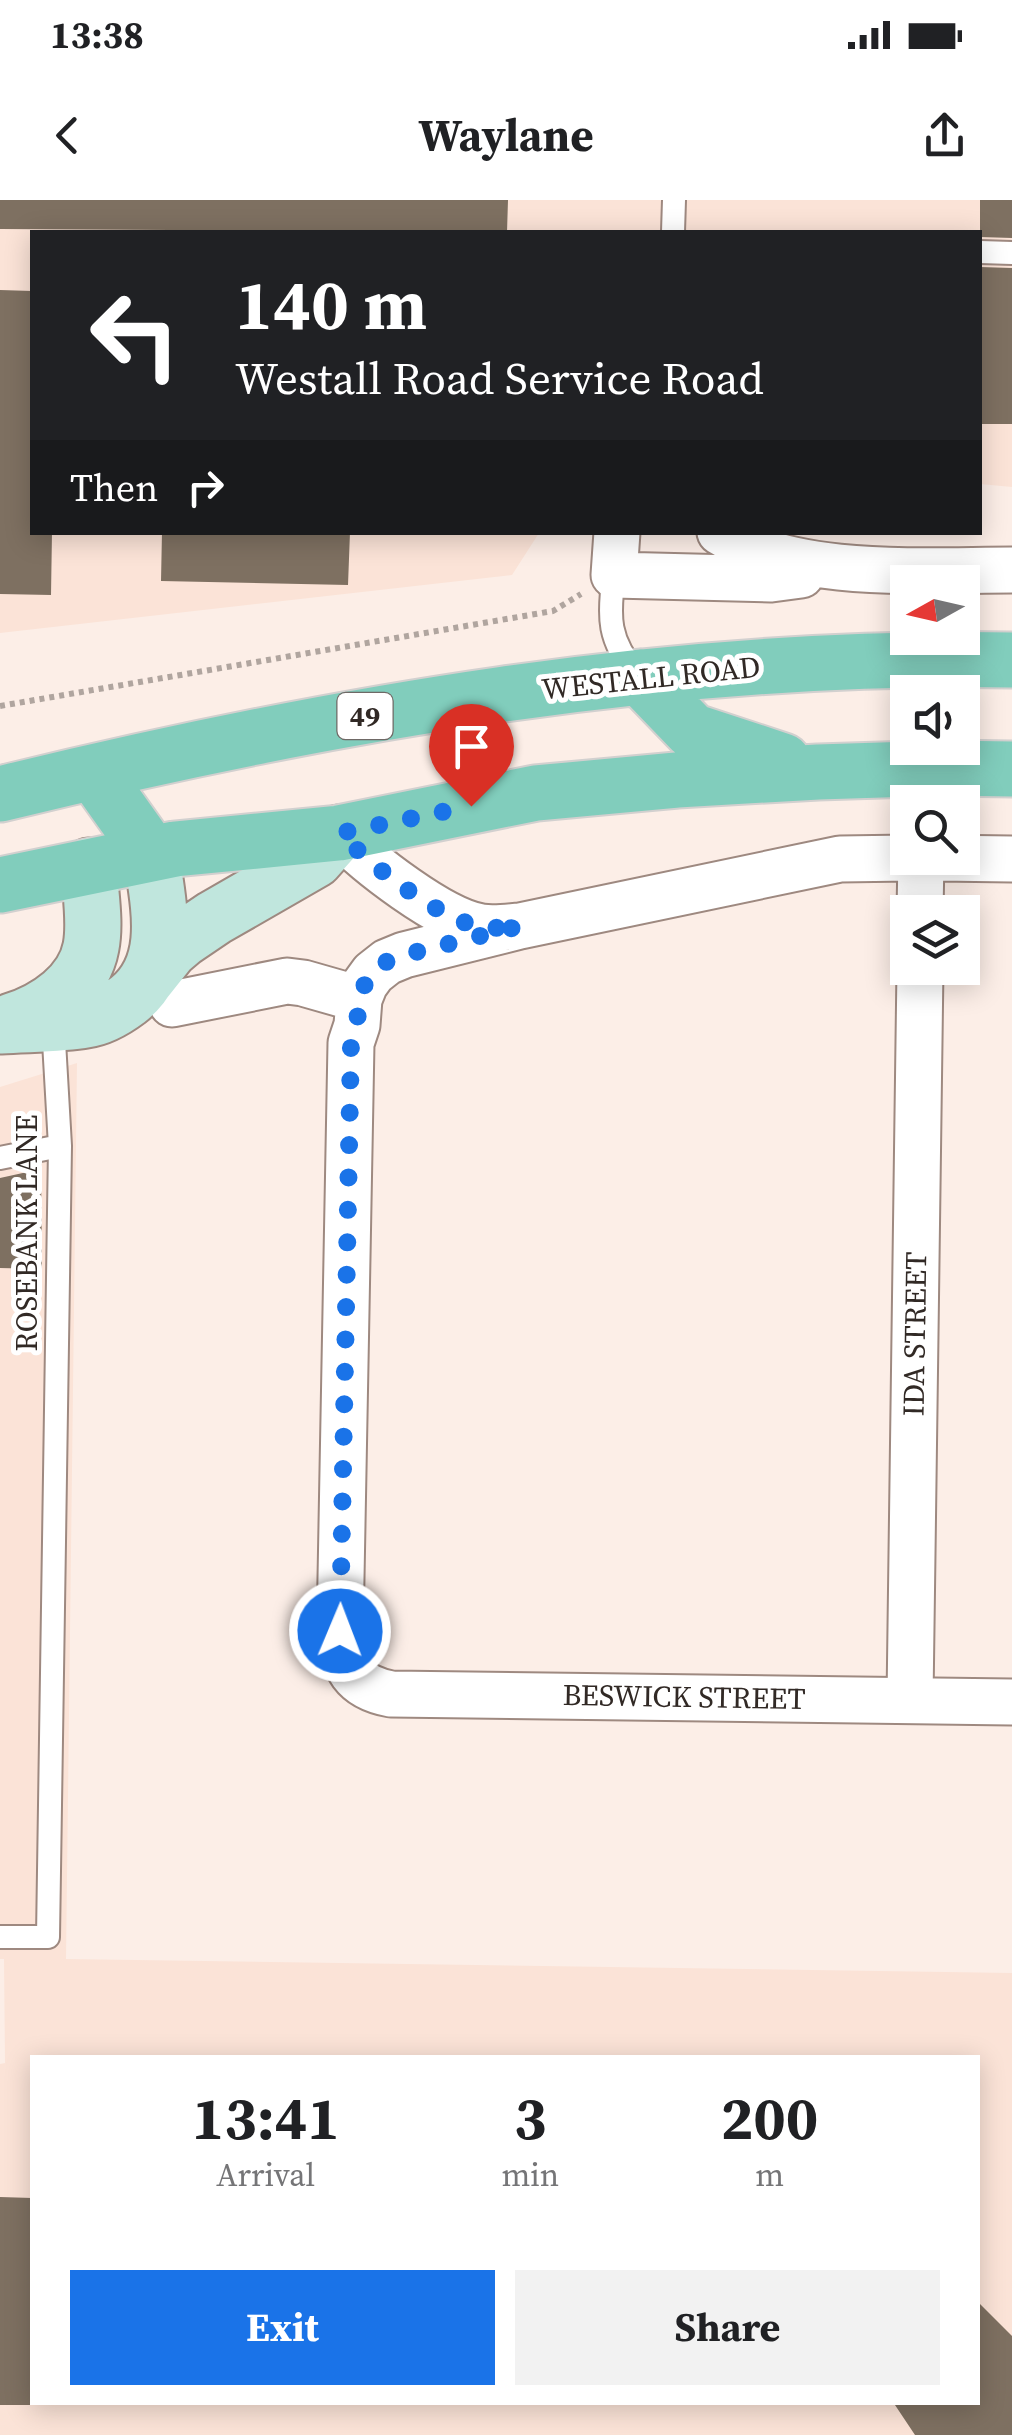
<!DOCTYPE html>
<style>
body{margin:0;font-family:"Source Serif 4",serif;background:#f2f2f2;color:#202124;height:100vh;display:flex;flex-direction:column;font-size:38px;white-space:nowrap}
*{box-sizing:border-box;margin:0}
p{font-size:32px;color:#757577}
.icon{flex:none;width:55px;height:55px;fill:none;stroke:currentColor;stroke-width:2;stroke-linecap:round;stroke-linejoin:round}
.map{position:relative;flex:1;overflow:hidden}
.details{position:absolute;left:30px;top:1855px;width:950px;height:350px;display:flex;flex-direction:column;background:#fff;border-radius:0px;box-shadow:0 5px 25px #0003}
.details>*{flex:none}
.hud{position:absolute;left:30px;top:30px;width:952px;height:305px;border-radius:0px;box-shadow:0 5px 25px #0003;background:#202124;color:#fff;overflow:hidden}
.needle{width:65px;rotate:262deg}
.controls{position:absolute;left:890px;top:365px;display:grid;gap:20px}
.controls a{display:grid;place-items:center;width:90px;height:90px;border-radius:0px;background:#fff;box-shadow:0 5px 25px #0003;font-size:50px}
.pin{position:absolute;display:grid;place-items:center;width:85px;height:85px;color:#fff;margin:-102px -42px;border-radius:50% 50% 50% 0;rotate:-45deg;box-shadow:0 0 10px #0007}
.pin .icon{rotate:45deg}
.me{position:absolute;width:110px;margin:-55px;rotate:1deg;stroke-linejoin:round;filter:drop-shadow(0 0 8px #0008)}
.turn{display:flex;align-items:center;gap:35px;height:210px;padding:0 40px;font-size:45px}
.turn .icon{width:130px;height:130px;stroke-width:2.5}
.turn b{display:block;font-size:70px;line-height:85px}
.then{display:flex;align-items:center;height:95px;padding:0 40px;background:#0003;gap:20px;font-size:38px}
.eta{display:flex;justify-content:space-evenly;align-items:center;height:170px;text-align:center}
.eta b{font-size:60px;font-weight:700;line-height:70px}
.action{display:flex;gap:20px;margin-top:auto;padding:20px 40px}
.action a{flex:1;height:115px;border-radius:0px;background:#1a73e8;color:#fff;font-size:40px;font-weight:700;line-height:115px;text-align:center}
.action a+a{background:#f2f2f2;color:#202124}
.status{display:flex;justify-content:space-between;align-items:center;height:70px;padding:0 50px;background:#fff;direction:ltr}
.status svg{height:28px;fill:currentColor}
header{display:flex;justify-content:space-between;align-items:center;height:130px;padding:0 40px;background:#fff;font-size:45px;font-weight:700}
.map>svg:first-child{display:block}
.built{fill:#fbe3d7;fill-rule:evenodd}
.building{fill:#7e7061}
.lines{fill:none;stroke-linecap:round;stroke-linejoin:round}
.lane-casing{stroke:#9e8980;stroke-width:26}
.street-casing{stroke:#9e8980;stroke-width:49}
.secondary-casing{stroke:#9e8980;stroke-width:59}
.primary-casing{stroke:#d2d0cf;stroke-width:59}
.path{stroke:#b0a59f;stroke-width:6;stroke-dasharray:5 5;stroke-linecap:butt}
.lane{stroke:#fff;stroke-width:22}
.street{stroke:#fff;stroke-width:45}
.secondary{stroke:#c0e6dd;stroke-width:55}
.primary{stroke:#81cdbc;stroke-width:55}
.route{stroke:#1a73e8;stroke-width:18;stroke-dasharray:0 32.4}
.labels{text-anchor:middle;stroke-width:10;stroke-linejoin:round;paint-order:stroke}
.shield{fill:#fff;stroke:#6f6966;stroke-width:2.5}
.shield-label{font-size:28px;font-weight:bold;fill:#312925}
.street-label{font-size:30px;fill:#312925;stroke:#fff}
</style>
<div class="status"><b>13:38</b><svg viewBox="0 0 49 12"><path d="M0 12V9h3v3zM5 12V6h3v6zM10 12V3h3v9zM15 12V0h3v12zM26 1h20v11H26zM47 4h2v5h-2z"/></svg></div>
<header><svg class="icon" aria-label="back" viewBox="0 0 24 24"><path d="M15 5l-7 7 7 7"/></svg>Waylane<svg class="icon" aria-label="share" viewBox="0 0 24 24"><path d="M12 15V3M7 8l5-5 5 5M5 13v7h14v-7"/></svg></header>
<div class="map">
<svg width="1012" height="2235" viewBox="0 0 1012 2235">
<rect width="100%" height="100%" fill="#fceee7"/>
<path class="built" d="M 0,0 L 1012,0 L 1012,287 L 980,284 L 980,32 L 32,32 L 32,332 L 539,333 L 512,375 L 0,433 Z
M 77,863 L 66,1759 L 1012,1773 L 1012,2235 L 0,2235 L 0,1864 L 5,1863 L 4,1759 L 0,1759 L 0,887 ZM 32,1858 L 978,1858 L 978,2202 L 32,2202 Z"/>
<path class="building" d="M 0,0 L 508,0 L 507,32 L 0,29 Z
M 980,0 L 1012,0 L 1012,38 L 980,37 Z
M 980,67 L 1012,68 L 1012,224 L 980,224 Z
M 0,90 L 32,91 L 32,332 L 52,332 L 51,395 L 0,394 Z
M 162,332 L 350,332 L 348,385 L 161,381 Z
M 41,969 L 42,1069 L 0,1068 L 0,978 Z
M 0,1997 L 32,1998 L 32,2205 L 0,2205 Z
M 978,2102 L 1012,2136 L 1012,2235 L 915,2235 L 893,2202 L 978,2202 Z"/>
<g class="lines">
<g class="lane-casing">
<path id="lane" d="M 673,32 L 674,0
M 980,52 L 1012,53
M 614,375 C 608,417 608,441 637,474
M 0,958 L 60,946
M 0,1737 L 48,1737 L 60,946 L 53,824"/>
</g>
<g class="street-casing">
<path id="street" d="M 617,332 L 614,375 L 771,379 L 801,375
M 720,332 C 796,380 924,370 1012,370
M 339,633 C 367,663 441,720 481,727 C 494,729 507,727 520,726 L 840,659 L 908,658
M 939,658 L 1012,659
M 920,712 L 921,658
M 520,726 L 404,755 L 387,762 L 373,773 L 365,784 L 359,799 L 357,825 L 351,843 L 340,1431 C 343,1467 353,1487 391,1494 L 1012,1502
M 172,804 L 287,781 L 303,783 L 359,799
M 910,1500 L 920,768"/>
</g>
<g class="secondary-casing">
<path id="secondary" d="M 147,779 L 170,750 L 183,739 L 214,718 L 315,660 L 339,633
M 12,821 C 47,810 84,785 91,747 C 96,722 90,692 89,666
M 0,826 C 28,824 58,825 86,820 C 101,818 116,809 128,800 C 174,764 158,703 151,653"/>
</g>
<g class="primary-casing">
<path id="primary" d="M 640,477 L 692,531 L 783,561
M 94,573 L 151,653
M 0,594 C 331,513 670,454 1012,460
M 0,685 L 175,649 L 339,633 L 536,593 L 677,580 L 818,572 L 945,568 L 1012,569"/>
</g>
<path class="path" d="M 0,506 L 553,411 L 581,394"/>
<use href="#lane" class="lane"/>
<use href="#street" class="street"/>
<use href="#secondary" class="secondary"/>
<use href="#primary" class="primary"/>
</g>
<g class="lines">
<path class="route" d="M 340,1431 L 351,843 L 357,824 L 359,799 L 365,784 L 373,773 L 386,762 L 404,755 L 520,726 C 507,727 494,729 481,727 C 440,720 368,663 340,633 L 471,606"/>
</g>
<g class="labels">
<rect class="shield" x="337.5" y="493" width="55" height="46" rx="8"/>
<g class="shield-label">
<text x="365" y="526">49</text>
</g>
<g class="street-label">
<text transform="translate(651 478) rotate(-6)" y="10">WESTALL ROAD</text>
<text transform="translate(27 1033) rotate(-90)" y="10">ROSEBANK LANE</text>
<text transform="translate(915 1134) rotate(-89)" y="10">IDA STREET</text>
<text transform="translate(684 1497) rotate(1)" y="10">BESWICK STREET</text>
</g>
</g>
</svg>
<div class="controls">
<a><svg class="needle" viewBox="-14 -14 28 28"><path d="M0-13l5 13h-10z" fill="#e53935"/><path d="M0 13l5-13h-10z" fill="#757577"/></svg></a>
<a><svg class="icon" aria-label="sound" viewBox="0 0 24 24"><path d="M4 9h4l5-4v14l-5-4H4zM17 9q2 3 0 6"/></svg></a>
<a><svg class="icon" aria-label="search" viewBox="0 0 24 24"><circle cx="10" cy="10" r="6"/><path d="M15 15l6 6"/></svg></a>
<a><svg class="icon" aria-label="layers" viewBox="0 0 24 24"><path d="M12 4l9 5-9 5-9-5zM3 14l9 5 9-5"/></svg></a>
</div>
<div class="pin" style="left:471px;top:606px;background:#d93025"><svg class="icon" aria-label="arrive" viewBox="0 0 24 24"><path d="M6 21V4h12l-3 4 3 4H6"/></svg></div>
<svg class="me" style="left:340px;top:1431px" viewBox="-20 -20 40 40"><circle r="17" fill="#1a73e8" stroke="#fff" stroke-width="3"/><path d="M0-11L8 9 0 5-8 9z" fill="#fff"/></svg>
<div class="hud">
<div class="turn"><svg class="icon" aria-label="left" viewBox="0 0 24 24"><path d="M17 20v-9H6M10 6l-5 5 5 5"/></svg><div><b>140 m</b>Westall Road Service Road</div></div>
<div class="then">Then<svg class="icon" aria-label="right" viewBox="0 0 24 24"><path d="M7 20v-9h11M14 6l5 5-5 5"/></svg></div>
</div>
<section class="details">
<div class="eta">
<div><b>13:41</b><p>Arrival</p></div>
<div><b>3</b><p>min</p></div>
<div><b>200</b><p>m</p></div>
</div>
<div class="action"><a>Exit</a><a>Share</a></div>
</section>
</div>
